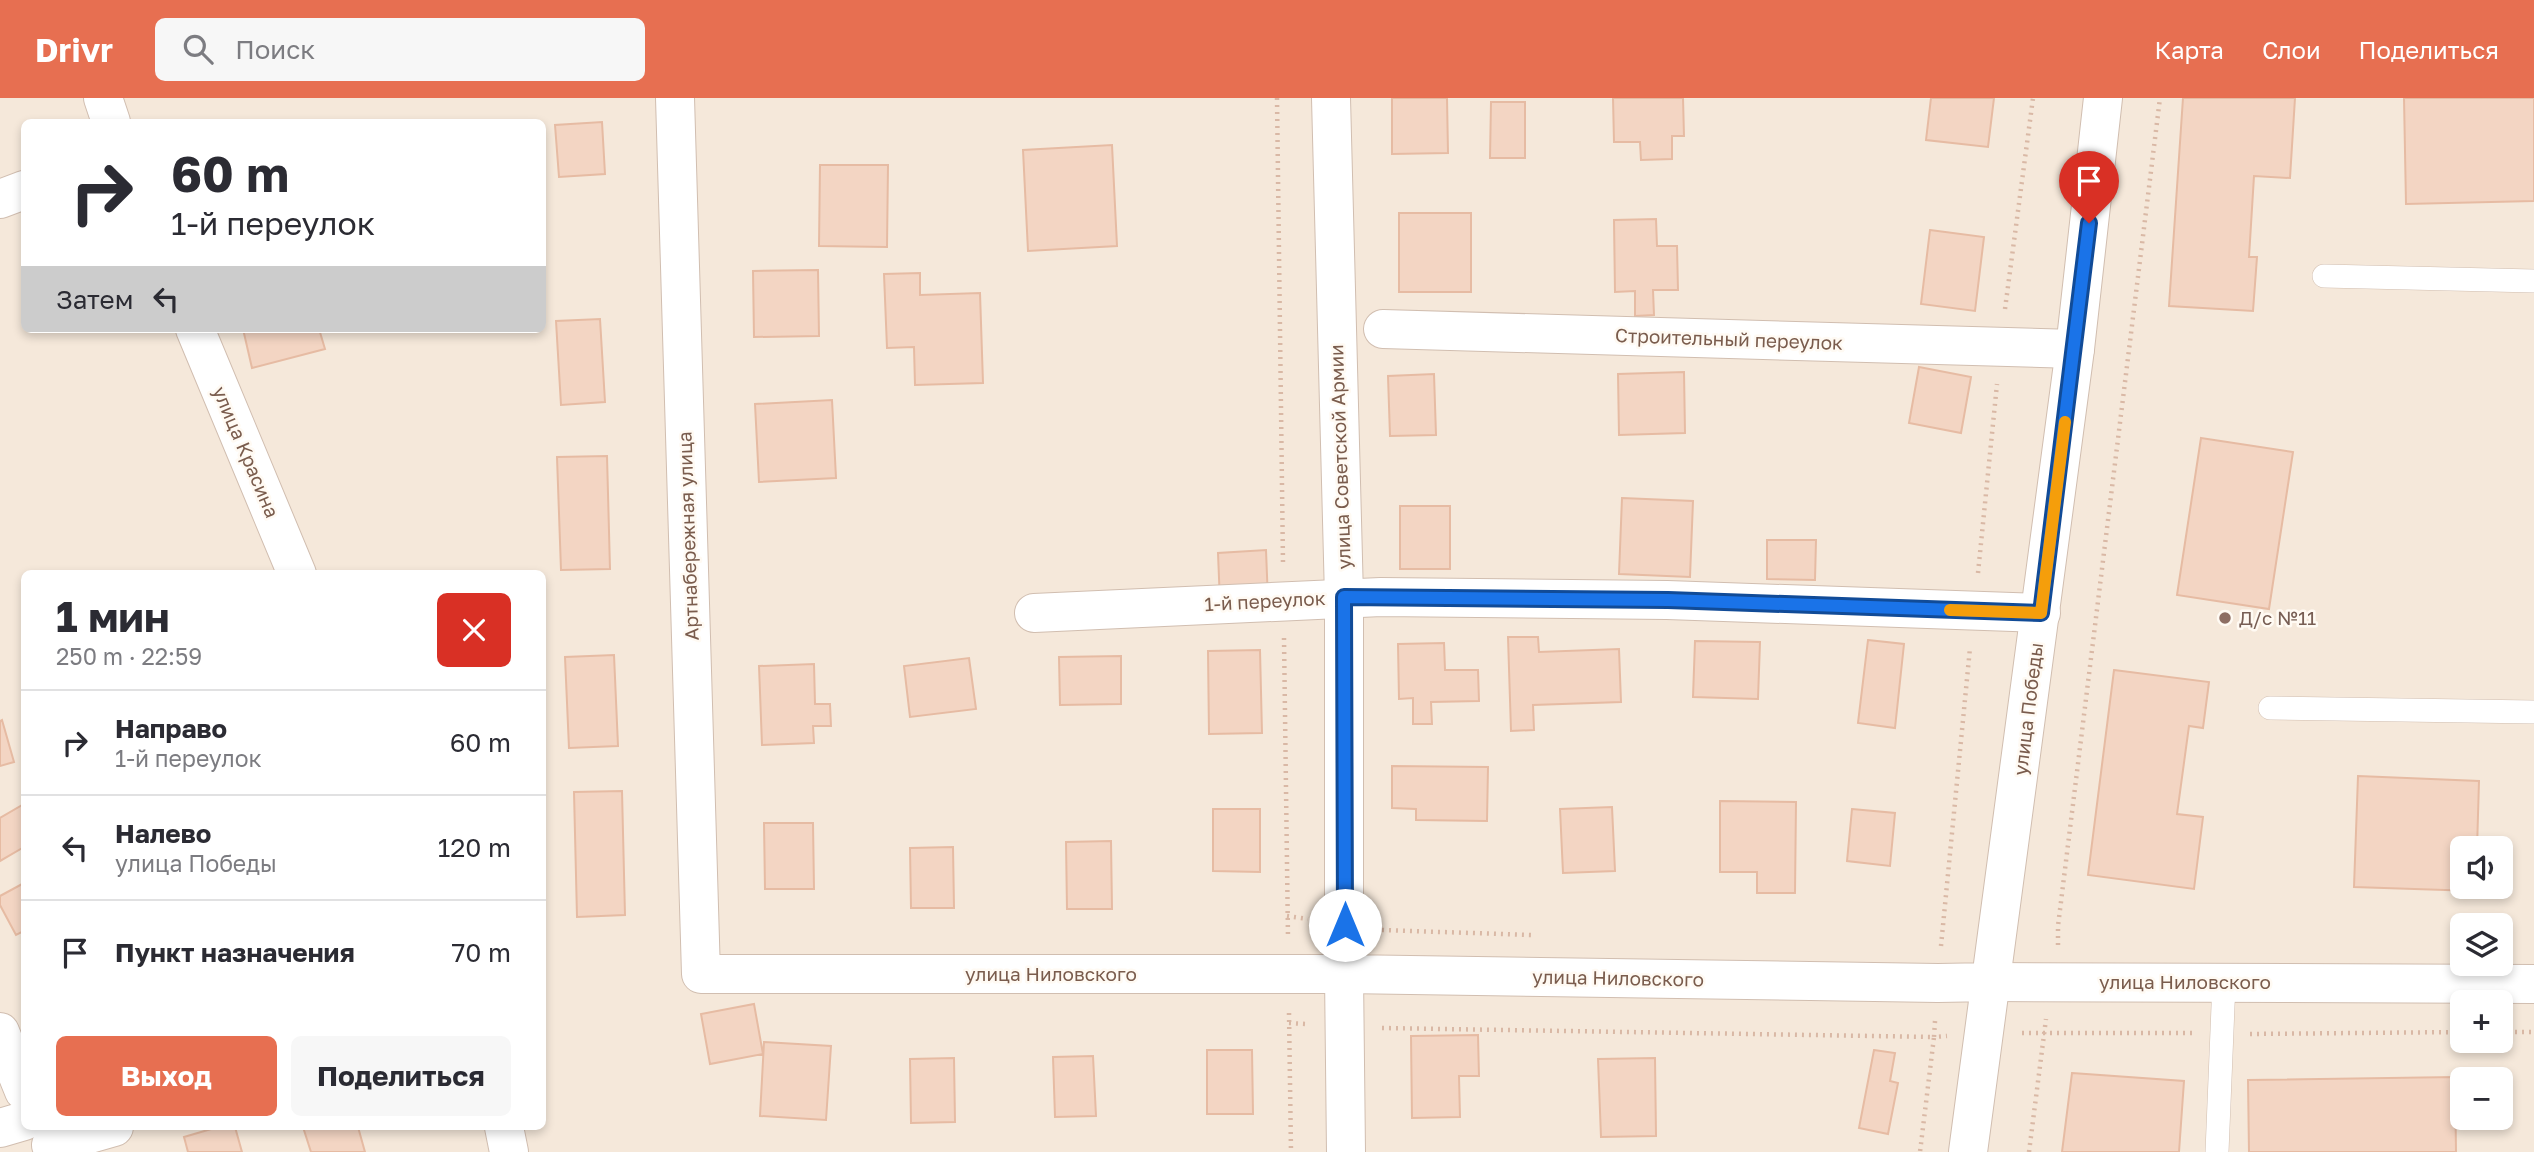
<!DOCTYPE html>
<html lang="ru">
<meta charset="utf-8">
<style>
body{margin:0;font-family:"Golos Text",sans-serif;background:#f7f7f7;color:#2b2b33;height:100vh;display:flex;flex-direction:column;font-size:26px;white-space:nowrap}
*{box-sizing:border-box;margin:0}
p{font-size:23px;color:#7c7c81}
.icon{flex:none;width:38px;height:38px;fill:none;stroke:currentColor;stroke-width:2;stroke-linecap:round;stroke-linejoin:round}
.map{position:relative;flex:1;overflow:hidden}
.details{position:absolute;left:21px;top:472px;width:525px;height:560px;display:flex;flex-direction:column;background:#fff;border-radius:10px;box-shadow:0 4px 10px #0003}
.details>*{flex:none}
.banner{position:absolute;left:21px;top:21px;width:525px;height:214px;border-radius:10px;box-shadow:0 4px 10px #0003;background:#fff;color:#2b2b33;overflow:hidden}
.tools{position:absolute;left:2450px;top:738px;display:grid;gap:14px}
.tools a{display:grid;place-items:center;width:63px;height:63px;border-radius:10px;background:#fff;box-shadow:0 4px 10px #0003;font-size:35px}
.pin{position:absolute;display:grid;place-items:center;width:60px;height:60px;color:#fff;margin:-72px -30px;border-radius:50% 50% 50% 0;rotate:-45deg;box-shadow:0 0 7px #0007}
.pin .icon{rotate:45deg}
.me{position:absolute;width:77px;margin:-38px;rotate:0deg;stroke-linejoin:round;filter:drop-shadow(0 0 5px #0008)}
.turn{display:flex;align-items:center;gap:24px;height:147px;padding:0 35px;font-size:32px}
.turn .icon{width:91px;height:91px;stroke-width:2.5}
.turn b{display:block;font-size:49px;line-height:60px}
.then{display:flex;align-items:center;height:66px;padding:0 35px;background:#0003;gap:14px;font-size:26px}
.round{display:grid;place-items:center;flex:none;width:74px;height:74px;border-radius:10px;background:#f7f7f7}
.summary{display:flex;align-items:center;justify-content:space-between;height:119px;padding:0 35px}
h1{font-size:42px;font-weight:700;line-height:52px}
.primary-button{display:flex;gap:14px;margin-top:auto;padding:14px 35px}
.primary-button a{flex:1;height:80px;border-radius:10px;background:#e76f51;color:#fff;font-size:28px;font-weight:700;line-height:80px;text-align:center}
.primary-button a+a{background:#f7f7f7;color:#2b2b33}
ul{padding:0;list-style:none}
li{display:flex;align-items:center;gap:21px;height:105px;padding:0 35px;border-top:2px solid #e1e1e2}
li div{flex:1}
li b{display:block;font-size:26px}
li em{font-style:normal}
header{display:flex;align-items:center;gap:42px;box-sizing:border-box;height:98px;padding:0 35px;background:#e76f51;color:#fff}
header strong{font-size:33px}
nav{display:flex;gap:38px;margin-inline-start:auto;font-size:24px}
.search{width:490px;height:63px;background:#f7f7f7;display:flex;align-items:center;gap:18px;box-sizing:border-box;padding:0 24px;border-radius:10px;color:#7c7c81;font-size:26px}
.map>svg:first-child{display:block}
.residential{fill:#f5e8da;fill-rule:evenodd}
.building{fill:#f3d5c3;stroke:#e6bba3;stroke-width:2}
.lines{fill:none;stroke-linecap:round;stroke-linejoin:round}
.service-casing{stroke:#d1beb0;stroke-width:24}
.minor-casing{stroke:#d1beb0;stroke-width:40}
.tertiary-casing{stroke:#d1beb0;stroke-width:40}
.path{stroke:#d9b8a5;stroke-width:4.5;stroke-dasharray:2 5;stroke-linecap:butt}
.service{stroke:#fff;stroke-width:23}
.minor{stroke:#fff;stroke-width:38}
.tertiary{stroke:#fff;stroke-width:38}
.route-casing{stroke:#114b97;stroke-width:18}
.route{stroke:#1a73e8;stroke-width:12}
.slow{stroke:#f59e0b;stroke-width:12}
.education-dot{fill:#8d6e63;stroke:#fffaf3;stroke-width:2.5}
.labels{text-anchor:middle;stroke-width:5;stroke-linejoin:round;paint-order:stroke}
.street-label{font-size:19px;fill:#7a5c4d;stroke:#fffaf3}
.education-label{font-size:19px;fill:#785e54;stroke:#fffaf3;text-anchor:start}
</style>
<header>
<strong>Drivr</strong>
<div class="search"><svg class="icon" aria-label="search" viewBox="0 0 24 24"><circle cx="10" cy="10" r="6"/><path d="M15 15l6 6"/></svg>Поиск</div>
<nav><a>Карта</a><a>Слои</a><a>Поделиться</a></nav>
</header>
<div class="map">
<svg width="2534" height="1054" viewBox="0 0 2534 1054">
<rect width="100%" height="100%" fill="#fdf6ec"/>
<path class="residential" d="M 0,0 L 2534,0 L 2534,1054 L 0,1054 ZM 24,24 L 542,24 L 542,231 L 24,231 ZM 24,476 L 542,476 L 542,1029 L 24,1029 ZM 2462,751 L 2501,751 L 2501,789 L 2462,789 ZM 2462,828 L 2501,828 L 2501,866 L 2462,866 ZM 2462,905 L 2501,905 L 2501,943 L 2462,943 ZM 2462,982 L 2501,982 L 2501,1020 L 2462,1020 Z"/>
<path class="building" d="M 1392,0 L 1447,0 L 1448,55 L 1392,56 Z
M 1613,0 L 1683,0 L 1684,38 L 1672,38 L 1672,61 L 1641,62 L 1640,44 L 1614,44 Z
M 1931,0 L 1994,0 L 1988,49 L 1926,42 Z
M 2183,0 L 2295,0 L 2290,80 L 2254,78 L 2249,159 L 2257,159 L 2253,213 L 2169,208 Z
M 2404,0 L 2534,0 L 2534,103 L 2406,106 Z
M 1491,4 L 1525,4 L 1525,60 L 1490,60 Z
M 602,24 L 605,76 L 559,79 L 555,27 Z
M 1112,47 L 1117,148 L 1028,153 L 1023,52 Z
M 820,67 L 888,67 L 887,149 L 819,148 Z
M 1399,115 L 1471,115 L 1471,194 L 1399,194 Z
M 1656,121 L 1657,148 L 1677,148 L 1678,192 L 1653,192 L 1654,217 L 1635,218 L 1635,193 L 1615,194 L 1614,122 Z
M 1930,132 L 1984,139 L 1975,213 L 1921,206 Z
M 818,172 L 819,238 L 754,239 L 753,173 Z
M 920,175 L 920,197 L 980,195 L 983,285 L 915,287 L 914,249 L 887,250 L 884,176 Z
M 600,221 L 605,304 L 561,307 L 556,223 Z
M 243,231 L 319,231 L 325,251 L 252,270 Z
M 1919,269 L 1971,279 L 1961,335 L 1909,325 Z
M 1684,274 L 1685,335 L 1619,337 L 1618,276 Z
M 1434,276 L 1436,337 L 1390,338 L 1388,278 Z
M 832,302 L 836,380 L 759,384 L 755,306 Z
M 2201,340 L 2293,354 L 2269,511 L 2177,497 Z
M 607,358 L 610,471 L 561,472 L 557,359 Z
M 1622,400 L 1693,403 L 1690,479 L 1619,476 Z
M 1400,408 L 1450,408 L 1450,471 L 1400,471 Z
M 1767,442 L 1816,442 L 1815,482 L 1767,481 Z
M 1266,452 L 1268,503 L 1220,505 L 1218,455 Z
M 1508,539 L 1538,539 L 1539,554 L 1619,551 L 1621,604 L 1533,607 L 1534,632 L 1511,633 Z
M 1868,542 L 1904,546 L 1895,630 L 1858,625 Z
M 1695,543 L 1760,544 L 1758,601 L 1693,599 Z
M 1444,545 L 1445,572 L 1478,572 L 1479,603 L 1431,604 L 1432,626 L 1413,626 L 1413,600 L 1399,601 L 1398,546 Z
M 1260,552 L 1262,635 L 1209,636 L 1208,553 Z
M 614,557 L 618,648 L 569,650 L 565,559 Z
M 1121,558 L 1121,606 L 1060,607 L 1059,559 Z
M 969,560 L 976,611 L 910,619 L 904,568 Z
M 814,566 L 815,606 L 830,606 L 831,628 L 813,628 L 814,645 L 762,647 L 759,568 Z
M 2114,572 L 2209,584 L 2203,630 L 2189,628 L 2177,716 L 2203,719 L 2194,791 L 2088,777 Z
M 2,622 L 14,664 L 0,668 L 0,623 Z
M 1392,668 L 1488,669 L 1487,723 L 1416,722 L 1416,711 L 1392,710 Z
M 2358,678 L 2479,683 L 2477,751 L 2462,751 L 2462,789 L 2476,789 L 2475,793 L 2354,789 Z
M 622,693 L 625,817 L 577,819 L 574,694 Z
M 1720,703 L 1796,704 L 1795,795 L 1757,795 L 1757,774 L 1720,774 Z
M 24,706 L 24,749 L 0,763 L 0,720 Z
M 1612,709 L 1615,773 L 1563,775 L 1560,711 Z
M 1213,711 L 1260,711 L 1260,774 L 1213,773 Z
M 1852,711 L 1895,715 L 1890,768 L 1847,763 Z
M 764,725 L 813,725 L 814,791 L 765,791 Z
M 1111,743 L 1112,811 L 1067,811 L 1066,744 Z
M 953,749 L 954,810 L 911,810 L 910,750 Z
M 24,785 L 24,833 L 16,837 L 0,807 L 0,798 Z
M 754,906 L 763,956 L 710,966 L 701,916 Z
M 1478,937 L 1479,978 L 1459,978 L 1460,1019 L 1412,1020 L 1411,938 Z
M 764,944 L 831,948 L 826,1022 L 760,1018 Z
M 1207,952 L 1252,952 L 1253,1016 L 1207,1016 Z
M 1874,952 L 1895,955 L 1890,983 L 1898,985 L 1888,1036 L 1859,1030 Z
M 1093,958 L 1096,1018 L 1055,1019 L 1053,959 Z
M 954,960 L 955,1024 L 911,1025 L 910,961 Z
M 1655,960 L 1656,1038 L 1601,1039 L 1598,961 Z
M 2072,975 L 2184,983 L 2179,1054 L 2062,1054 Z
M 2455,979 L 2456,1054 L 2249,1054 L 2248,982 Z
M 218,1029 L 235,1029 L 242,1054 L 188,1054 L 184,1039 Z
M 303,1029 L 358,1029 L 365,1054 L 311,1054 Z"/>
<g class="lines">
<g class="service-casing">
<path id="service" d="M 2324,178 L 2534,183
M 2270,610 L 2534,614
M 2217,1054 L 2224,884"/>
</g>
<g class="minor-casing">
<path id="minor" d="M 103,0 L 111,24
M 675,0 L 701,876 L 1344,876 L 1346,1054
M 0,101 L 24,92
M 195,231 L 297,476
M 1383,231 L 2075,251
M 1034,515 L 1381,499 L 1667,502 L 2041,515
M 1992,884 L 2534,886
M 0,934 L 24,993
M 504,1029 L 509,1054
M 0,1030 L 24,1023
M 51,1047 L 114,1029"/>
</g>
<g class="tertiary-casing">
<path id="tertiary" d="M 1331,0 L 1344,499 L 1344,876 L 1938,885 L 1992,884
M 1968,1054 L 2075,251 L 2103,0"/>
</g>
<path class="path" d="M 1277,0 L 1283,465
M 2005,211 L 2033,0
M 1978,475 L 1997,286
M 1284,540 L 1288,840
M 1287,818 L 1308,821
M 1382,832 L 1531,837
M 2058,847 L 2058,828 L 2160,0
M 1941,848 L 1970,550
M 1289,915 L 1291,1054
M 1935,923 L 1934,939 L 1947,938
M 1289,925 L 1307,926
M 1382,930 L 1934,939 L 1920,1054
M 2501,934 L 2534,934
M 2022,935 L 2192,935
M 2250,936 L 2462,934
M 2029,1054 L 2046,921"/>
<use href="#service" class="service"/>
<use href="#minor" class="minor"/>
<use href="#tertiary" class="tertiary"/>
</g>
<g class="lines">
<g class="route-casing">
<path id="route" d="M 1345,827 L 1344,499 L 1668,502 L 2041,515 L 2089,125"/>
</g>
<use href="#route" class="route"/>
<path class="slow" d="M 1950,512 L 2041,515 L 2065,324"/>
</g>
<circle class="education-dot" cx="2225" cy="520" r="7"/>
<g class="labels">
<g class="street-label">
<text transform="translate(1729 241) rotate(2)" y="7">Строительный переулок</text>
<text transform="translate(246 354) rotate(67)" y="7">улица Красина</text>
<text transform="translate(1340 359) rotate(-92)" y="7">улица Советской Армии</text>
<text transform="translate(688 438) rotate(-92)" y="7">Артнабережная улица</text>
<text transform="translate(1265 503) rotate(-3)" y="7">1-й переулок</text>
<text transform="translate(2028 611) rotate(-83)" y="7">улица Победы</text>
<text x="1051" y="883">улица Ниловского</text>
<text transform="translate(1618 880) rotate(1)" y="7">улица Ниловского</text>
<text x="2185" y="891">улица Ниловского</text>
</g>
<g class="education-label">
<text x="2239" y="527">Д/с №11</text>
</g>
</g>
</svg>
<div class="tools">
<a><svg class="icon" aria-label="sound" viewBox="0 0 24 24"><path d="M4 9h4l5-4v14l-5-4H4zM17 9q2 3 0 6"/></svg></a>
<a><svg class="icon" aria-label="layers" viewBox="0 0 24 24"><path d="M12 4l9 5-9 5-9-5zM3 14l9 5 9-5"/></svg></a>
<a>+</a>
<a>−</a>
</div>
<div class="pin" style="left:2089px;top:125px;background:#d93025"><svg class="icon" aria-label="arrive" viewBox="0 0 24 24"><path d="M6 21V4h12l-3 4 3 4H6"/></svg></div>
<svg class="me" style="left:1345px;top:827px" viewBox="-20 -20 40 40"><circle r="19" fill="#fff"/><path d="M0-13L10 11 0 6-10 11z" fill="#1a73e8"/></svg>
<div class="banner">
<div class="turn"><svg class="icon" aria-label="right" viewBox="0 0 24 24"><path d="M7 20v-9h11M14 6l5 5-5 5"/></svg><div><b>60 m</b>1-й переулок</div></div>
<div class="then">Затем<svg class="icon" aria-label="left" viewBox="0 0 24 24"><path d="M17 20v-9H6M10 6l-5 5 5 5"/></svg></div>
</div>
<section class="details">
<div class="summary"><div><h1>1 мин</h1><p>250 m · 22:59</p></div><a class="round" style="background:#d93025;color:#fff"><svg class="icon" aria-label="close" viewBox="0 0 24 24"><path d="M6 6l12 12M18 6L6 18"/></svg></a></div>
<ul>
<li><svg class="icon" aria-label="right" viewBox="0 0 24 24"><path d="M7 20v-9h11M14 6l5 5-5 5"/></svg><div><b>Направо</b><p>1-й переулок</p></div><em>60 m</em></li>
<li><svg class="icon" aria-label="left" viewBox="0 0 24 24"><path d="M17 20v-9H6M10 6l-5 5 5 5"/></svg><div><b>Налево</b><p>улица Победы</p></div><em>120 m</em></li>
<li><svg class="icon" aria-label="arrive" viewBox="0 0 24 24"><path d="M6 21V4h12l-3 4 3 4H6"/></svg><div><b>Пункт назначения</b></div><em>70 m</em></li>
</ul>
<div class="primary-button"><a>Выход</a><a>Поделиться</a></div>
</section>
</div>
